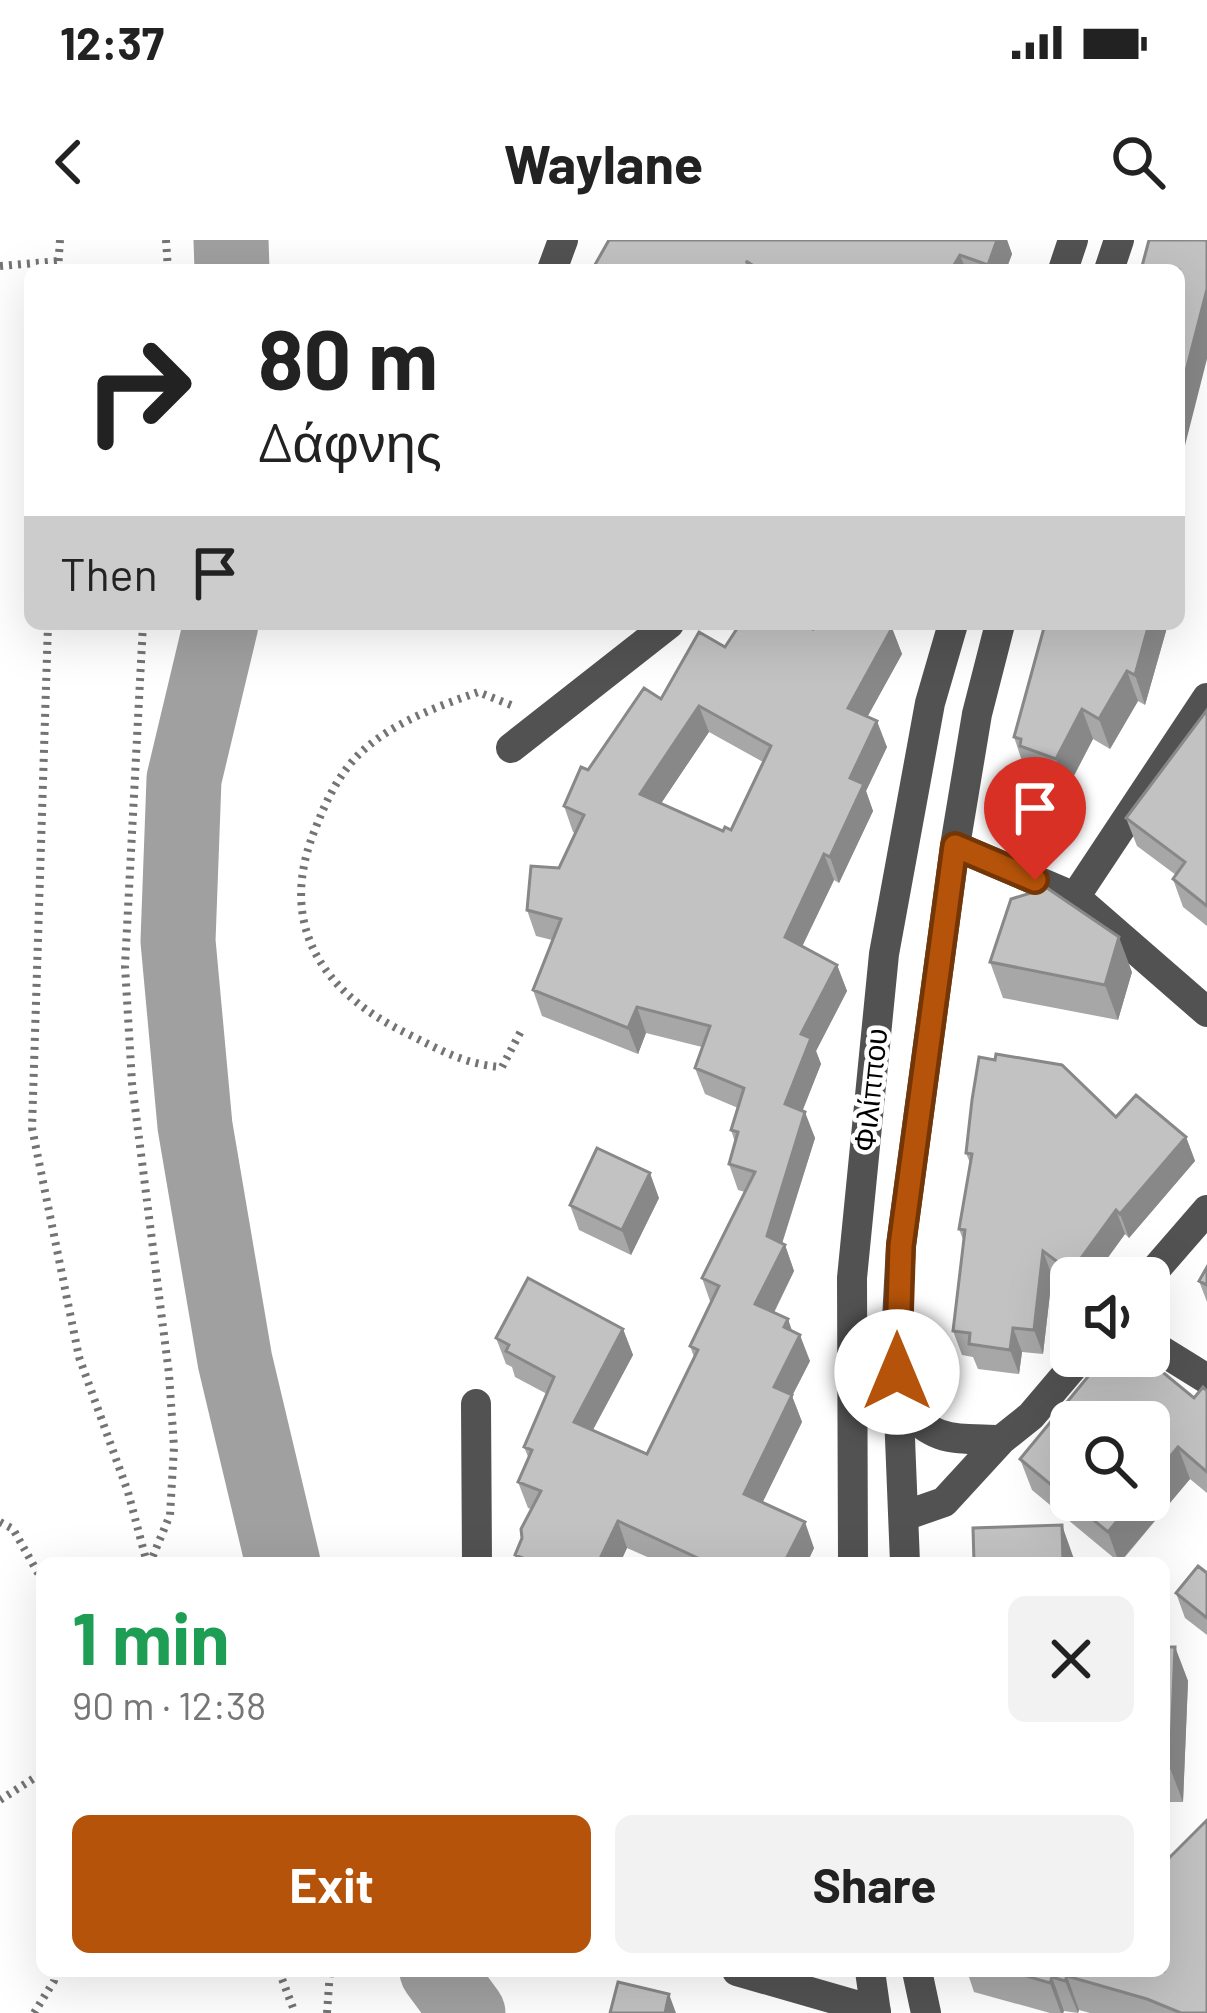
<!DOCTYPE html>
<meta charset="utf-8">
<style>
body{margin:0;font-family:Barlow,sans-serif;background:#f2f2f2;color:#222;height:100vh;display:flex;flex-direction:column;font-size:45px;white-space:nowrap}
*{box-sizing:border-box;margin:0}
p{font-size:39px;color:#767676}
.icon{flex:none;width:66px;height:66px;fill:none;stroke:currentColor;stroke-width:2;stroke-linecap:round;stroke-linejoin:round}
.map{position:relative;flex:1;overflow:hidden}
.side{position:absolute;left:36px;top:1317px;width:1134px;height:420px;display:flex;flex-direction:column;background:#fff;border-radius:18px;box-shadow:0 12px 48px #0002}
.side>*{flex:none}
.top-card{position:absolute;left:24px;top:24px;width:1161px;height:366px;border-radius:18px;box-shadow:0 12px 48px #0002;background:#fff;color:#222;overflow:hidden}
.fabs{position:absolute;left:1050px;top:1017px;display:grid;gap:24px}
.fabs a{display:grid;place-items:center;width:120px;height:120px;border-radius:18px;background:#fff;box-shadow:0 12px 48px #0002;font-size:60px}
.pin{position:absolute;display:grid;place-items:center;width:102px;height:102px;color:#fff;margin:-123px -51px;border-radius:50% 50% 50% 0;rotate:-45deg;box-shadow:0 0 12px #0007}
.pin .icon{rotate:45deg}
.me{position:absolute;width:132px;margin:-66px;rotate:0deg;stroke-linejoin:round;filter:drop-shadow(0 0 9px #0008)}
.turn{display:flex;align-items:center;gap:42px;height:252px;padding:0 36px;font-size:54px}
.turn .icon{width:156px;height:156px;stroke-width:2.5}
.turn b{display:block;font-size:84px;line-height:102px}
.then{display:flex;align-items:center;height:114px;padding:0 36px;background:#0003;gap:24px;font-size:45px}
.round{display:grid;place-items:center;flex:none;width:126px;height:126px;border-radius:18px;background:#f2f2f2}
.overview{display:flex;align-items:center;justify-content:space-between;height:204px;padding:0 36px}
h1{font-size:72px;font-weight:700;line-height:90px;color:#1e9e55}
.action{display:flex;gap:24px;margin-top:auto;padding:24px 36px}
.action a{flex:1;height:138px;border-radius:18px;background:#b45309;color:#fff;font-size:48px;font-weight:700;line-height:138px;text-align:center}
.action a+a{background:#f2f2f2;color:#222}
.status{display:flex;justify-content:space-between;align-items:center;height:84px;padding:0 60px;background:#fff;direction:ltr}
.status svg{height:33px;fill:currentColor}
header{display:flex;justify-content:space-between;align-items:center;height:156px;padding:0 36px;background:#fff;font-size:54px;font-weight:700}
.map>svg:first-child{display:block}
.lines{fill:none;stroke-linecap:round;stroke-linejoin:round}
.river{stroke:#a0a0a0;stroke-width:75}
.path{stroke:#747474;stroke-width:8;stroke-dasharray:3 6;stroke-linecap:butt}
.minor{stroke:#525252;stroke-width:30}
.wall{fill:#a7a7a7;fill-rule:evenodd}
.shaded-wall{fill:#888}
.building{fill:#c2c2c2;stroke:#888;stroke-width:3;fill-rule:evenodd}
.route-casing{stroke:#753606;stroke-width:30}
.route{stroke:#b45309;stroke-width:21}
.labels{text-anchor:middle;stroke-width:9;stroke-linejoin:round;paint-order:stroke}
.street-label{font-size:30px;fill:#000;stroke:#fff}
</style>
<div class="status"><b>12:37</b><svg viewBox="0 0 49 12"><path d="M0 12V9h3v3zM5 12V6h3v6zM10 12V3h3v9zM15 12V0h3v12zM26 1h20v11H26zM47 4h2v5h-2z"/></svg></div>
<header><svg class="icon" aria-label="back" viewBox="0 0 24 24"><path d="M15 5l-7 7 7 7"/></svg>Waylane<svg class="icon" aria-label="search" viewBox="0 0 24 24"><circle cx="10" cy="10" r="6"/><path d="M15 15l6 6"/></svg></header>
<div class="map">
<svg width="1207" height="1773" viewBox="0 0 1207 1773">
<rect width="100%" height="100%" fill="#fff"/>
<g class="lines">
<path class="river" d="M 231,0 L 232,30
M 221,384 L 184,539 L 178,701 L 195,886 L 235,1121 L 283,1323
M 437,1731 L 468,1773"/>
<path class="path" d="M 166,0 L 168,30
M 0,26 L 58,21
M 58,30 L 60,0
M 48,384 L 32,888 L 79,1117 L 128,1252 L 147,1323
M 143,384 L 125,726 L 132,843 L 169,1134 L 174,1207 L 170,1275 L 150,1323
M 511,465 L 478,452 C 434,468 382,486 351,523 C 335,542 325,564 316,587 C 276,682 320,752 408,794 C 440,810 466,825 502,827 L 521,791
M 0,1282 L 13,1289 L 42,1340
M 0,1560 L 42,1533
M 279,1731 L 295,1773
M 34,1773 L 54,1741 L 56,1731
M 327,1773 L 330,1731"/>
<path class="minor" d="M 552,30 L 563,0
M 1063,30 L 1073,0
M 1109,30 L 1119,0
M 511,508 L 669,384
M 955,606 L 1075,657 L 1207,772
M 1075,657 L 1207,458
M 1148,1038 L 1207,970
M 1149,1103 L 1207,1139
M 476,1164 L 477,1323
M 899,1165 C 938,1203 949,1198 1001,1200
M 904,1276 L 944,1262 L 1001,1200 L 1031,1176 L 1082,1116
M 853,1323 L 852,1038 L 884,714 L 930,463 L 953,384
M 905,1323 L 896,1099 L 901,1005 L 955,606 L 977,474 L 1000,384
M 737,1731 L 876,1771
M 870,1731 L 876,1773
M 917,1731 L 926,1773"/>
</g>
<path class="wall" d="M 609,0 L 1007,0 L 1012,14 L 1006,30 L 592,30 Z
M 1045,384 L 1168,384 L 1145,465 L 1138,461 L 1110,509 L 1093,499 L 1067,549 L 1031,535 L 1028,528 L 1024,527 L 1014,497 Z
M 892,388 L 902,414 L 867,477 L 887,507 L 866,551 L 873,571 L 839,643 L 834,640 L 802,707 L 837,725 L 847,751 L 816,811 L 821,824 L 802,870 L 815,898 L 782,1004 L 785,1005 L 794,1031 L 774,1073 L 792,1091 L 810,1121 L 792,1156 L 802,1182 L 762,1262 L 814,1308 L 807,1323 L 661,1323 L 627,1308 L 620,1323 L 518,1323 L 515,1315 L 531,1269 L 528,1268 L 518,1242 L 529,1219 L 524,1207 L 547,1154 L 515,1137 L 512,1127 L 506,1124 L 496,1098 L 623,1089 L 633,1115 L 593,1190 L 647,1214 L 694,1117 L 690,1106 L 711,1064 L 702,1038 L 745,952 L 738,950 L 729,924 L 735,902 L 731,890 L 738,868 L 705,854 L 695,828 L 702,807 L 646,793 L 638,814 L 542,776 L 533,750 L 552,700 L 536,696 L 527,670 L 559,628 L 575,593 L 573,592 L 564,566 L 588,530 L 661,459 L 725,407 L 813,389 ZM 709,492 L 763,522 L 731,590 L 723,591 L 661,563 Z
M 1207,470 L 1207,686 L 1183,667 L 1173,639 L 1176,635 L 1137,606 L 1126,578 Z
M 990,722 L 1132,732 L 1118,780 L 1003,758 Z
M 1116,877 L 1186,897 L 1195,921 L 1129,998 L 1125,994 L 1093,1038 L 1071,1038 L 1071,1050 L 1052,1036 L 1043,1114 L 1022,1112 L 1019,1134 L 978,1129 L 973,1117 L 962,1115 L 953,1091 L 964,1002 L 959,989 L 970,923 L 966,913 Z
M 659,958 L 631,1015 L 579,990 L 570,965 Z
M 1207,1027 L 1207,1062 L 1199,1041 Z
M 1207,1151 L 1207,1253 L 1190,1239 L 1120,1323 L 1032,1250 L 1020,1219 L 1194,1158 Z
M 1207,1333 L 1207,1395 L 1185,1378 L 1176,1353 Z
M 1164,1407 L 1175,1407 L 1188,1441 L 1183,1562 L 1164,1562 Z
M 967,1731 L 1164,1731 L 1207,1773 L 1090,1773 L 1079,1770 L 1078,1773 L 1064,1771 L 1063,1773 L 1050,1773 L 974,1752 Z"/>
<path class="shaded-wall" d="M 997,0 L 1007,0 L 1012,14 L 1006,30 L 990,30 L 988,25 Z
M 960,15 L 966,30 L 951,30 Z
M 1207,49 L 1207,119 L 1179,229 L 1179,158 Z
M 1149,384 L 1168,384 L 1145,465 L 1135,435 Z
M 892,388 L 902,414 L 858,494 L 848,468 Z
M 1127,431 L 1138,461 L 1110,509 L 1099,479 Z
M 699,466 L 709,492 L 650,580 L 640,554 Z
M 1082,469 L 1093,499 L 1067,549 L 1056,519 Z
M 877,481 L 887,507 L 866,551 L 873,571 L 839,643 L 830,617 L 850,538 Z
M 824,614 L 834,640 L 794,723 L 785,697 Z
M 1119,697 L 1132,732 L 1118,780 L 1105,745 Z
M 837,725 L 847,751 L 816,811 L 821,824 L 795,890 L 785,864 L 801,794 Z
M 637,767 L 646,793 L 638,814 L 628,788 Z
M 805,872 L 815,898 L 776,1022 L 767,996 Z
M 1186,897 L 1195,921 L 1129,998 L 1120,974 Z
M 650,933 L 659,958 L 631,1015 L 622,990 Z
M 1116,970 L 1125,994 L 1093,1038 L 1073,1038 L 1071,1032 Z
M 785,1005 L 794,1031 L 765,1090 L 755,1064 Z
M 1043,1011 L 1052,1036 L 1043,1114 L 1034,1090 Z
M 788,1079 L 796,1102 L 800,1095 L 810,1121 L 792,1156 L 802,1182 L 754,1280 L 744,1254 Z
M 1013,1088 L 1022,1112 L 1019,1134 L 1010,1110 Z
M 623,1089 L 633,1115 L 583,1208 L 574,1182 Z
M 1178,1207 L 1190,1239 L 1119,1323 L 1108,1292 L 1134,1260 L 1149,1260 L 1149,1243 Z
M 618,1281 L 627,1308 L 620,1323 L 598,1323 Z
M 805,1282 L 814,1308 L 807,1323 L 784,1323 Z
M 1062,1285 L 1074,1319 L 1074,1323 L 1063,1323 Z
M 1175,1407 L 1188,1441 L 1183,1562 L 1170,1528 Z
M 1067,1736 L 1079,1770 L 1078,1773 L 1065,1741 Z
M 1052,1737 L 1064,1771 L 1063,1773 L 1061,1773 L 1050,1743 Z
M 669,1754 L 676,1773 L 665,1773 Z"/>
<path class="building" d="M 609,0 L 997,0 L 988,25 L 960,15 L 951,30 L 760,30 L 746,21 L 753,30 L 592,30 Z
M 1149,0 L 1207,0 L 1207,49 L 1179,158 L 1179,30 L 1141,30 Z
M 740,384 L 804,384 L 813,389 L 816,384 L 885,384 L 892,388 L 848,468 L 877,481 L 850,538 L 864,544 L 830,617 L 824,614 L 785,697 L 837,725 L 801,794 L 811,798 L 785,864 L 805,872 L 767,996 L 785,1005 L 755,1064 L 788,1079 L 784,1087 L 800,1095 L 774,1147 L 792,1155 L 744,1254 L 805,1282 L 784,1323 L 701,1323 L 702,1320 L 618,1281 L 598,1323 L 524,1323 L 525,1319 L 515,1315 L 522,1298 L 521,1289 L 541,1251 L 518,1242 L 532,1210 L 524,1207 L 554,1137 L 506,1111 L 509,1105 L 496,1098 L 528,1038 L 623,1089 L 574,1182 L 647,1214 L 698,1110 L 690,1106 L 719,1046 L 702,1038 L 755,932 L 729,924 L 738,892 L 731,890 L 744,848 L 695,828 L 710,786 L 637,767 L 628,788 L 533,750 L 561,679 L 527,670 L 531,626 L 559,628 L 584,575 L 564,566 L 581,527 L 588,530 L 644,448 L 661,459 L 699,392 L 725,407 ZM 699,466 L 771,506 L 731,590 L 725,587 L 723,591 L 640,554 Z
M 1045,384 L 1149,384 L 1135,435 L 1127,431 L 1099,479 L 1082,469 L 1056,519 L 1020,506 L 1021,499 L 1014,497 Z
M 1207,470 L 1207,666 L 1173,639 L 1185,622 L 1126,578 Z
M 1047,648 L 1119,697 L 1105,745 L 990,722 L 1011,659 Z
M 996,814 L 1062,825 L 1116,877 L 1136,855 L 1186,897 L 1120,974 L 1116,970 L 1071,1032 L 1043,1011 L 1034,1090 L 1013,1088 L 1010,1110 L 969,1104 L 970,1093 L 953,1091 L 965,990 L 959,989 L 972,914 L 966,913 L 972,860 L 979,817 L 995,820 Z
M 597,908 L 650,933 L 622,990 L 570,965 Z
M 1207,1027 L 1207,1045 L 1199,1041 Z
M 1105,1116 L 1143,1116 L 1194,1158 L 1203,1147 L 1207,1151 L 1207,1232 L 1178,1207 L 1149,1243 L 1149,1182 L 1071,1182 L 1071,1260 L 1134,1260 L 1108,1292 L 1020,1219 Z
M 1062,1285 L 1063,1323 L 974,1323 L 973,1288 Z
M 1198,1326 L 1207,1333 L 1207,1378 L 1176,1353 Z
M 1164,1407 L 1175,1407 L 1170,1528 L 1164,1528 Z
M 1207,1580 L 1207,1773 L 1181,1773 L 1147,1759 L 1067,1736 L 1065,1741 L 1052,1737 L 1050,1743 L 1009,1731 L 1164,1731 L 1164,1623 Z
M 618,1742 L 669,1754 L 665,1773 L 610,1773 Z"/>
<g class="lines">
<g class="route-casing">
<path id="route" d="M 897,1132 L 901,1006 L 955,606 L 1035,640"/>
</g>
<use href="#route" class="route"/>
</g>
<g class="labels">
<g class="street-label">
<text transform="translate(871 850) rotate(-84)" y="10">Φιλίππου</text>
</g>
</g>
</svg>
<div class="fabs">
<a><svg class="icon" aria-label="sound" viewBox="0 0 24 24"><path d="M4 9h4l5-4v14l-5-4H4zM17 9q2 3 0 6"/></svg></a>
<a><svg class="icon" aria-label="search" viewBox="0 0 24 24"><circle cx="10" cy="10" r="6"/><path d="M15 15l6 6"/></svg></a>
</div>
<div class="pin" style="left:1035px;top:640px;background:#d93025"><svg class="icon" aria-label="arrive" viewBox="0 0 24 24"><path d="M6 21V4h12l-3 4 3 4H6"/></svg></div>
<svg class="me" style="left:897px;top:1132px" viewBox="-20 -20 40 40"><circle r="19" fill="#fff"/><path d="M0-13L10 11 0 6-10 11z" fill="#b45309"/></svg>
<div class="top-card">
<div class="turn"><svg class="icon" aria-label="right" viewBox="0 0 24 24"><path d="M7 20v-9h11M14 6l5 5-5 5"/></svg><div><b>80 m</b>Δάφνης</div></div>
<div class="then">Then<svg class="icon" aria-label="arrive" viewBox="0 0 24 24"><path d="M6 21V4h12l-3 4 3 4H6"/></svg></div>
</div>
<section class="side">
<div class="overview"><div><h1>1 min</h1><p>90 m · 12:38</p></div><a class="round"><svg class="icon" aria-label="close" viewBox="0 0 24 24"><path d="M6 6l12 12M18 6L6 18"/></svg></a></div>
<div class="action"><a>Exit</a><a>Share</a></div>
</section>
</div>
